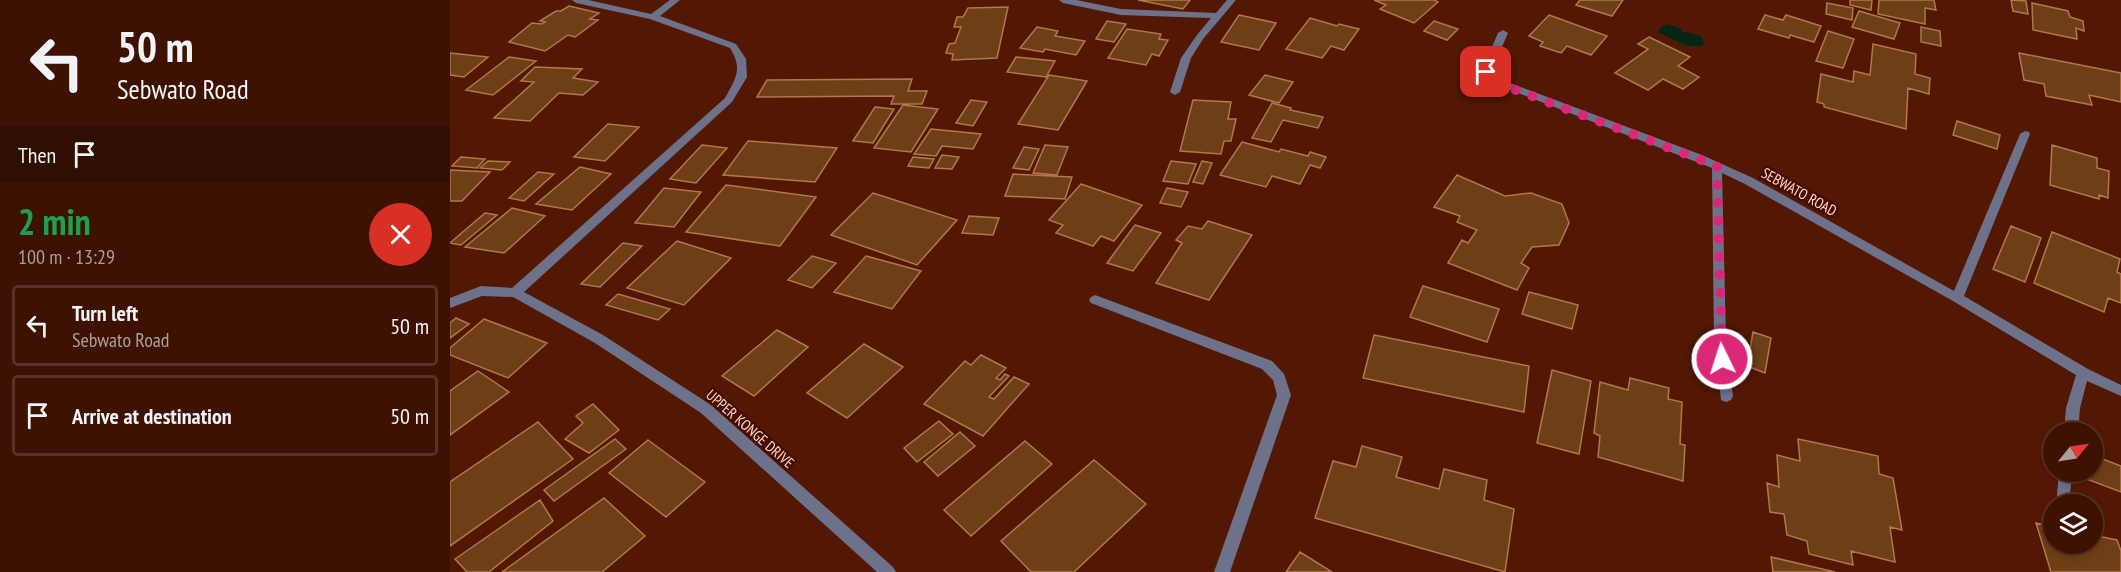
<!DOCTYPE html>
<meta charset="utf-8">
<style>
body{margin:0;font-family:"PT Sans Narrow",sans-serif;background:#492012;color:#f1f3f6;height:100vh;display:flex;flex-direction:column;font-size:22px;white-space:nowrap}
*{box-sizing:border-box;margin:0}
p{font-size:20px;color:#ad9e9a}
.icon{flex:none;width:33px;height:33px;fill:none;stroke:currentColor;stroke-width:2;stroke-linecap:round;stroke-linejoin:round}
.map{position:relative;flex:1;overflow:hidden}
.drawer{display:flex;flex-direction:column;background:#3e1203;width:450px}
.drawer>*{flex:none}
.guide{background:#3e1203;color:#f1f3f6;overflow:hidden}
.needle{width:39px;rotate:60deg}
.buttons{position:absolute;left:1593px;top:422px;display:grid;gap:12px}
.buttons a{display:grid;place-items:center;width:60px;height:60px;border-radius:50%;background:#3e1203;box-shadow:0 3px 9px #0003,0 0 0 2px #573225;font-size:30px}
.pin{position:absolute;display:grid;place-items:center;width:51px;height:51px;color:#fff;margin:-26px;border-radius:12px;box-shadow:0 3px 9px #0006}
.me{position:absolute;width:66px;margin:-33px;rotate:356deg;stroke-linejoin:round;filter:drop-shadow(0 0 4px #0008)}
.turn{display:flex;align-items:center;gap:21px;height:126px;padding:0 18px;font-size:27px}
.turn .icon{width:78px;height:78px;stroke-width:2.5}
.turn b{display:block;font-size:42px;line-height:51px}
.then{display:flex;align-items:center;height:57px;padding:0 18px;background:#0003;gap:12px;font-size:22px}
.round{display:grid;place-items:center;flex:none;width:63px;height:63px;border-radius:32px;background:#492012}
.headline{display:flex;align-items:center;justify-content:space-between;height:102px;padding:0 18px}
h1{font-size:36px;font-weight:800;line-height:45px;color:#1e9e55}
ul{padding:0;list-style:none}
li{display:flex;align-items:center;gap:18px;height:81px;margin:0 12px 9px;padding:0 6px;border:3px solid #573225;border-radius:6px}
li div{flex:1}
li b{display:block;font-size:22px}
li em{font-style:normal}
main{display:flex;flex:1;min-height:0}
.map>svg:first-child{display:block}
.water{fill:#042615}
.building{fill:#6e3f16;stroke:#b0784c;stroke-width:1.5}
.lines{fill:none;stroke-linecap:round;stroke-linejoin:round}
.street{fill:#6e718a;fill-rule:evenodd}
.route{stroke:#db2777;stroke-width:10;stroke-dasharray:0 18}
.labels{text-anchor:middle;stroke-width:5;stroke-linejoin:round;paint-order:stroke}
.street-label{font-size:15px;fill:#fcd6ca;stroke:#470c00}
</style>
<main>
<section class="drawer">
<div class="guide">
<div class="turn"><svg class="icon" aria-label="left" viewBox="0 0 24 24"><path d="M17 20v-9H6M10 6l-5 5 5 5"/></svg><div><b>50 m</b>Sebwato Road</div></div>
<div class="then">Then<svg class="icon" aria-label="arrive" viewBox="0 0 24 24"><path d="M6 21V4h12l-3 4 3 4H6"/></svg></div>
</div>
<div class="headline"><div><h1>2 min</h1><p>100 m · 13:29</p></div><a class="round" style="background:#d93025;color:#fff"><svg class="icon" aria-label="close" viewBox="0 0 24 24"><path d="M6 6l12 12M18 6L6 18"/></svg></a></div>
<ul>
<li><svg class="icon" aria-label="left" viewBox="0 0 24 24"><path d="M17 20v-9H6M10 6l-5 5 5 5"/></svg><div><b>Turn left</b><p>Sebwato Road</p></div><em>50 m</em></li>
<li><svg class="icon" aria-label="arrive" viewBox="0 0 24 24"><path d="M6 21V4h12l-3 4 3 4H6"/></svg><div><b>Arrive at destination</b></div><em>50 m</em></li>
</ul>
</section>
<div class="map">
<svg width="1671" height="572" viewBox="0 0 1671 572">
<rect width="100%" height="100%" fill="#531804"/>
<path class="water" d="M 1217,24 L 1231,29 L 1233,32 L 1251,36 L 1254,43 L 1252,46 L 1237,46 L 1208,32 L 1211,27 Z"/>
<path class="building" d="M 688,0 L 740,0 L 733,9 Z
M 924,0 L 984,0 L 988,2 L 964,23 L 930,9 L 936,5 Z
M 1130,0 L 1173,0 L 1162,16 L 1126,5 Z
M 1400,0 L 1422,0 L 1421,10 L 1400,5 Z
M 1429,0 L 1484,0 L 1486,10 L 1475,8 L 1475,24 L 1428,14 Z
M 1561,0 L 1576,1 L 1578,14 L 1563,11 Z
M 1377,3 L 1403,8 L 1402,20 L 1376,14 Z
M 1582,3 L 1618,11 L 1620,17 L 1633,21 L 1634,31 L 1626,28 L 1627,39 L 1583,30 Z
M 119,6 L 149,13 L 140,19 L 148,20 L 125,37 L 118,35 L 95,51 L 59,42 L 82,23 L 92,24 L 95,22 L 90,21 L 106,11 L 111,11 Z
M 558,7 L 547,58 L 502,60 L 503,54 L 496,53 L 499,44 L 505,43 L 511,27 L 504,27 L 507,17 L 513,17 L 518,8 Z
M 1409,11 L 1450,23 L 1444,39 L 1402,27 Z
M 789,15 L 826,23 L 809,50 L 771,42 Z
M 1099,15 L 1157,36 L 1141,55 L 1117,46 L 1111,53 L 1090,46 L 1093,42 L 1079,36 Z
M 1315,15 L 1333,20 L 1336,15 L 1371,26 L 1364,42 L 1340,35 L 1339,38 L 1308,29 Z
M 860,18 L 887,26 L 889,24 L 909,29 L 894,50 L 881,46 L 872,58 L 836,49 Z
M 657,21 L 676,24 L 664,42 L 646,39 Z
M 984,21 L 1008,29 L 997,40 L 974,31 Z
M 587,27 L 608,31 L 605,36 L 635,41 L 626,55 L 595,49 L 593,52 L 570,48 Z
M 1471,27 L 1490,31 L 1491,46 L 1471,42 Z
M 677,29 L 711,34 L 709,39 L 718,40 L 709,56 L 702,54 L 696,65 L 658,58 Z
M 1378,31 L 1404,39 L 1393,68 L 1366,61 Z
M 1199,37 L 1240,57 L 1228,66 L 1249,77 L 1233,89 L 1213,79 L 1198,90 L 1165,73 L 1198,49 L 1188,44 Z
M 1423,44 L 1466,54 L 1465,74 L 1480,78 L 1479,94 L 1458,88 L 1456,129 L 1374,107 L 1374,104 L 1367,102 L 1371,74 L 1403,82 L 1404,71 L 1420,75 Z
M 0,53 L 38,57 L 14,77 L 0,75 Z
M 1569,53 L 1671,73 L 1671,102 L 1639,95 L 1642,105 L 1596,96 L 1594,84 L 1574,80 Z
M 59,57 L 86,61 L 43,95 L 16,90 Z
M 566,57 L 605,61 L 596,77 L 557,72 Z
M 85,67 L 132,69 L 123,78 L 148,82 L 133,95 L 109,93 L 80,121 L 44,118 L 84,82 L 71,81 Z
M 599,75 L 637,81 L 608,130 L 568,124 Z
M 815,75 L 843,82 L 829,103 L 799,95 Z
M 462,79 L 458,91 L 477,91 L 472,104 L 441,104 L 444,96 L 307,97 L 317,80 Z
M 521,100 L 537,102 L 523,126 L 506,123 Z
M 743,100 L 781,102 L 778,119 L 786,119 L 781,141 L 774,141 L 771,154 L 730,151 Z
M 822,103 L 841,108 L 840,110 L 873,117 L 868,128 L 833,120 L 821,142 L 802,138 Z
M 453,105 L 488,109 L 461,152 L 424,148 Z
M 425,107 L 444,109 L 423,143 L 403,141 Z
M 1507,121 L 1550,135 L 1547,149 L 1503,135 Z
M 158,124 L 189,127 L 155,161 L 124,157 Z
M 481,129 L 531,134 L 523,149 L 492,146 L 486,156 L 464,154 Z
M 298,141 L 387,148 L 365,182 L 273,175 Z
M 792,142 L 829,152 L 831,149 L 858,156 L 860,152 L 876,157 L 870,168 L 860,165 L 850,184 L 822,176 L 816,187 L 770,175 Z
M 252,145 L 277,148 L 246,183 L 220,179 Z
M 595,145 L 618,147 L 607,175 L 583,173 Z
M 1602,145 L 1647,158 L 1647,168 L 1659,171 L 1658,198 L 1649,195 L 1649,199 L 1600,185 Z
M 574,147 L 589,149 L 579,170 L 563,168 Z
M 492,155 L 509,157 L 502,169 L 485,168 Z
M 11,157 L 35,159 L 27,168 L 2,166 Z
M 463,157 L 484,159 L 479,168 L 458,166 Z
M 38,161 L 60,162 L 52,170 L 30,168 Z
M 721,161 L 746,164 L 738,184 L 713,181 Z
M 752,161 L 762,163 L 753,184 L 743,182 Z
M 130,167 L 161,174 L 122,210 L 86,204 Z
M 0,170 L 40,172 L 12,201 L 0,201 Z
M 88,172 L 104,174 L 74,201 L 59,198 Z
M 563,174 L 622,177 L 615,199 L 555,196 Z
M 1007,175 L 1055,196 L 1081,193 L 1112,204 L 1119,223 L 1109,245 L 1082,247 L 1071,263 L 1079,268 L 1067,290 L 998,263 L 1012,240 L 1018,243 L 1027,230 L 1007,222 L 1010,216 L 984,207 Z
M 631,184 L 692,205 L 664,241 L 651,236 L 643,246 L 606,233 L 613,225 L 599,220 Z
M 276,185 L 366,197 L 330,246 L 236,232 Z
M 214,188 L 251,192 L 224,227 L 185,223 Z
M 717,188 L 738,192 L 731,207 L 710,203 Z
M 423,193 L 507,220 L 467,265 L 381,235 Z
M 62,208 L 95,216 L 54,253 L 15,247 Z
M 35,213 L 47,215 L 11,245 L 0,243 Z
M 519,216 L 549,218 L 543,235 L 512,233 Z
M 758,221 L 802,235 L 759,300 L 706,283 L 732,243 L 726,240 L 738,226 L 752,229 Z
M 685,225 L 711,233 L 683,271 L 657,263 Z
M 1561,226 L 1591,238 L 1575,282 L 1543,269 Z
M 1602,232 L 1670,259 L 1667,272 L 1671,274 L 1671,303 L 1658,298 L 1654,312 L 1584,283 Z
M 227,241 L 281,258 L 234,305 L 177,288 Z
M 173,243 L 192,246 L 150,287 L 131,284 Z
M 362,256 L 386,263 L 362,288 L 338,280 Z
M 416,256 L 471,271 L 442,309 L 384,292 Z
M 973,286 L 1049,309 L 1037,342 L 960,317 Z
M 1079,292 L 1128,305 L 1122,329 L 1072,314 Z
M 168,294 L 220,309 L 208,320 L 156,305 Z
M 6,318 L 19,324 L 0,338 L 0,323 Z
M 34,319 L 97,343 L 58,378 L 0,355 L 0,348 Z
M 327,330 L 358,347 L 304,396 L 272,376 Z
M 1303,332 L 1321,338 L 1315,373 L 1297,366 Z
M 924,335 L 1079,366 L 1074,412 L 913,378 Z
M 414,344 L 453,367 L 397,418 L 357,393 Z
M 531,355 L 556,368 L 546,378 L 550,380 L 555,374 L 559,376 L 539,397 L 544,399 L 564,377 L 579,384 L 533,436 L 474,404 L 515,361 L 521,365 Z
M 1102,370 L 1141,381 L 1129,454 L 1087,443 Z
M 28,371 L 59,392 L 0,435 L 0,391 Z
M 1180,378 L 1219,388 L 1218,399 L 1232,402 L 1230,444 L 1235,445 L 1233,481 L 1148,457 L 1150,436 L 1144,433 L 1150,382 L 1178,390 Z
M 143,404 L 169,430 L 139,453 L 115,439 L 133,423 L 126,416 Z
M 489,421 L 503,434 L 467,462 L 454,448 Z
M 88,422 L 123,459 L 0,546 L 0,482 Z
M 510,432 L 525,446 L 488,476 L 474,462 Z
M 165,439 L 176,449 L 104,501 L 94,490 Z
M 1348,439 L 1428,456 L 1429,474 L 1443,478 L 1452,530 L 1440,527 L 1445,562 L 1401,551 L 1403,565 L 1359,554 L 1357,541 L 1337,535 L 1334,514 L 1320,512 L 1317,483 L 1329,487 L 1327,455 L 1350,461 Z
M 198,440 L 255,482 L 216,517 L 159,473 Z
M 575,441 L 602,464 L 521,536 L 494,510 Z
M 912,446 L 952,457 L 946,477 L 989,489 L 994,469 L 1037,480 L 1034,500 L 1064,509 L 1055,572 L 865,518 L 883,461 L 906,467 Z
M 1642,455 L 1671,466 L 1671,492 L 1621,473 L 1642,471 Z
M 644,460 L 696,504 L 624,572 L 581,572 L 551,541 Z
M 154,498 L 195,536 L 152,572 L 52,572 Z
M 90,500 L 103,521 L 39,572 L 17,572 L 5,559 Z
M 1586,523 L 1604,527 L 1604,543 L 1642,543 L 1642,535 L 1667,540 L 1671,551 L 1671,572 L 1601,572 Z
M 850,552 L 882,572 L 836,572 Z
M 1321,557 L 1385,572 L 1323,572 Z"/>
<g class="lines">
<path class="street" d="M 122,0 L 138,0 L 201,14 L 220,0 L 230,0 L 210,16 L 286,44 L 296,59 L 297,77 L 282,102 L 74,292 L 153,335 L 261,405 L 443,567 L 446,572 L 427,572 L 251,413 L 145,343 L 63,297 L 32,296 L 0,308 L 0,298 L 31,286 L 62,288 L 275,98 C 286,78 293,69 280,48 L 200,19 L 126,3 Z
M 609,0 L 626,0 L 671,9 L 766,13 L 777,0 L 786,0 L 753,39 L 741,58 L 730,92 L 725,95 L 720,92 L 731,58 L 747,35 L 761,18 L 671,15 L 613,3 Z
M 1053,30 L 1058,33 L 1041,72 L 1044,77 L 1252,155 L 1303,178 L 1504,291 L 1570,134 L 1575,131 L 1579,132 L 1580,134 L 1514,296 L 1638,369 L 1671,385 L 1671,396 L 1637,381 L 1630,408 L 1628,432 L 1614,432 L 1616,408 L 1626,375 L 1503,301 L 1295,184 L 1272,173 L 1276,341 L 1283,396 L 1281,400 L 1276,402 L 1271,400 L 1264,341 L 1262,168 L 1037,81 L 1031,72 L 1048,33 Z
M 645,295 L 822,361 L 834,374 L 841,395 L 780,572 L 764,572 L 827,395 L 823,380 L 812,369 L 641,303 L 639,300 L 641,297 Z
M 1609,471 L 1623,471 L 1619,500 L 1614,501 L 1609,500 L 1607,495 Z"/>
</g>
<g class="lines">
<path class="route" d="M 1036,72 L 1040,79 L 1050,84 L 1267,166 L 1272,359"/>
</g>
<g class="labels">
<g class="street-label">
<text transform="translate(1349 192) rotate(29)" y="5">SEBWATO ROAD</text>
<text transform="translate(300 429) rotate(41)" y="5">UPPER KONGE DRIVE</text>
</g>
</g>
</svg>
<div class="buttons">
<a><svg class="needle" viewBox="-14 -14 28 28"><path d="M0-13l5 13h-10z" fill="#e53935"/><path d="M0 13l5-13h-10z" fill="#ad9e9a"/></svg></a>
<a><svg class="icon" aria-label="layers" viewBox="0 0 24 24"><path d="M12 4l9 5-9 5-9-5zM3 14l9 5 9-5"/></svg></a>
</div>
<div class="pin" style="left:1036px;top:72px;background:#d93025"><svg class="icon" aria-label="arrive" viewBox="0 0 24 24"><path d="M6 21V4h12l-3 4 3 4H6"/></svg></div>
<svg class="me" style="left:1272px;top:359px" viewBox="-20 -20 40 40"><circle r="17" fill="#db2777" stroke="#fff" stroke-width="3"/><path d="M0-11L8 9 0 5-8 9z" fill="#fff"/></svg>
</div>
</main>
